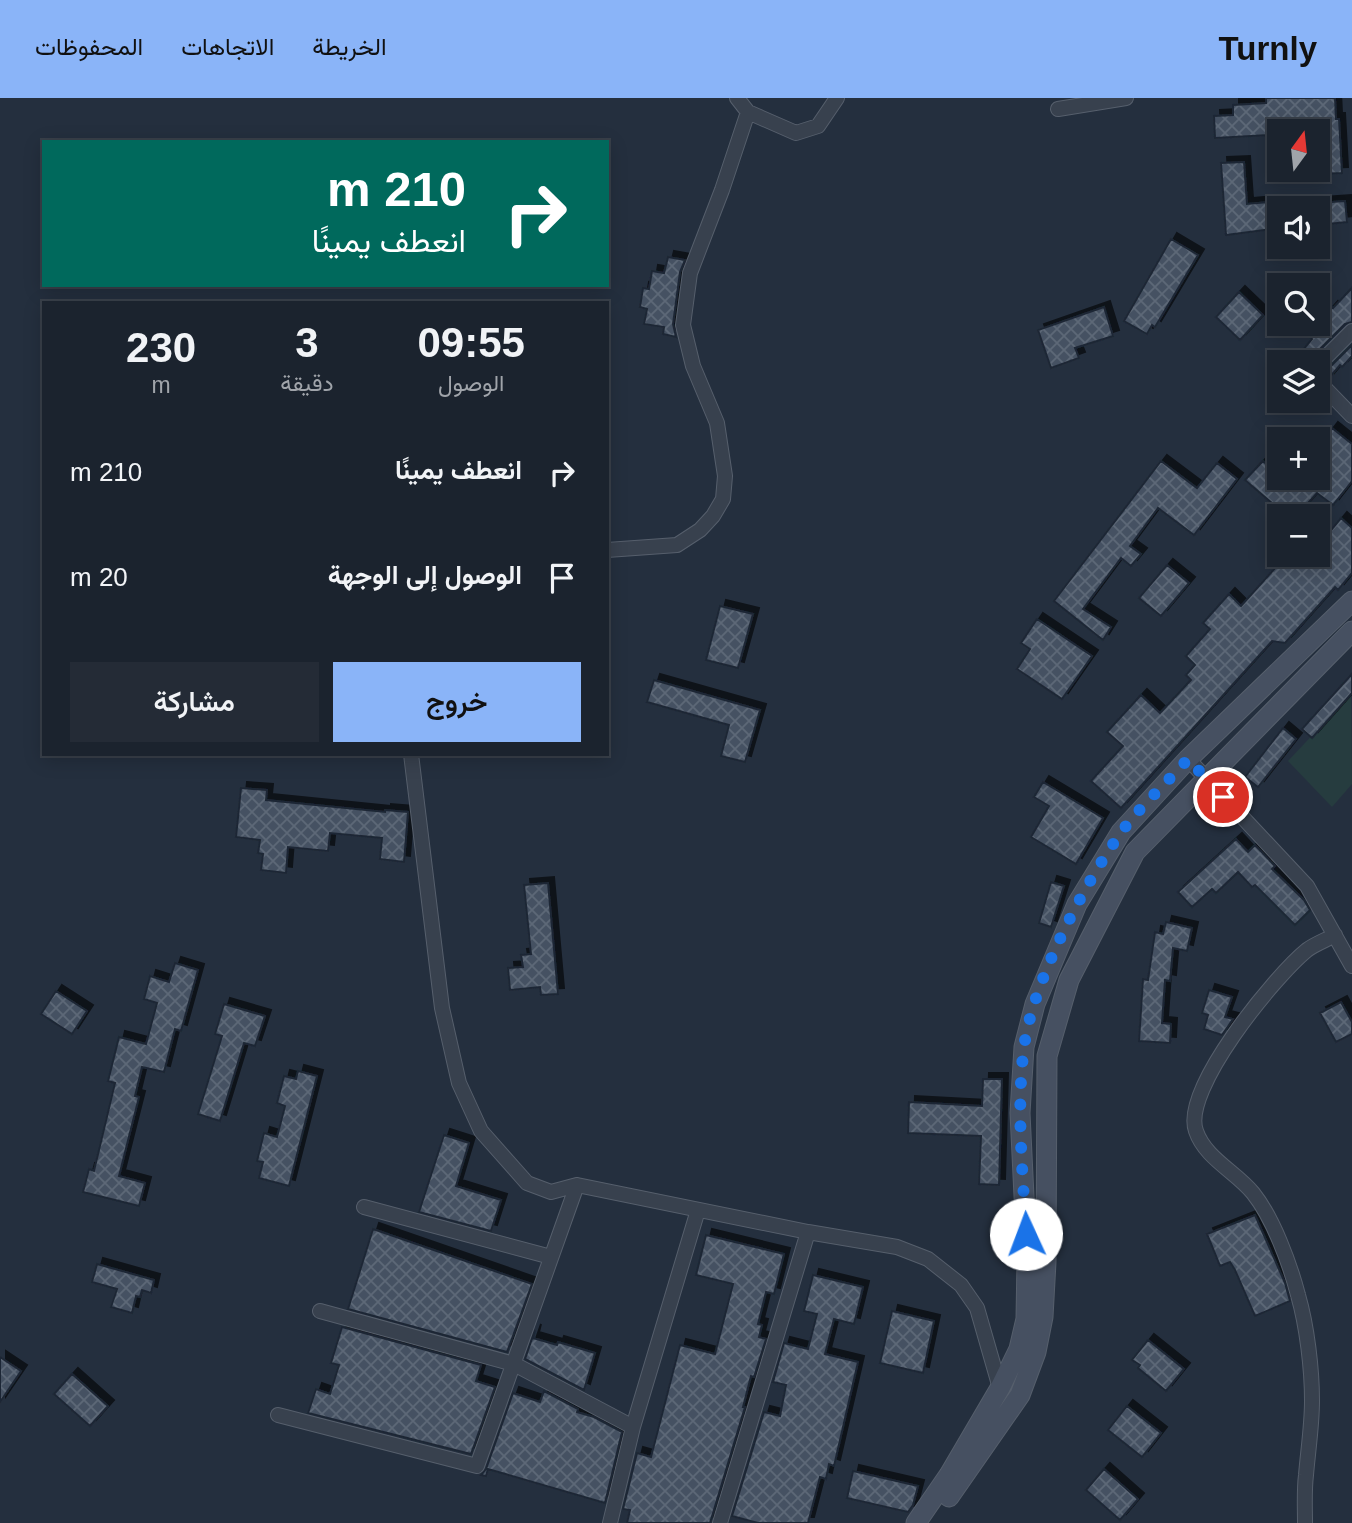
<!DOCTYPE html>
<html lang="ar">
<meta charset="utf-8">
<style>
body{margin:0;font-family:Helvetica,Vazirmatn,sans-serif;background:#242b36;color:#f1f3f6;direction:rtl;height:100vh;display:flex;flex-direction:column;font-size:26px;white-space:nowrap}
*{box-sizing:border-box;margin:0}
p{font-size:23px;color:#a0a4aa}
.icon{flex:none;width:38px;height:38px;fill:none;stroke:currentColor;stroke-width:2;stroke-linecap:round;stroke-linejoin:round}
.map{position:relative;flex:1;overflow:hidden;direction:ltr}
.panel{position:absolute;left:42px;top:203px;width:567px;height:455px;display:flex;flex-direction:column;background:#1b232e;border-radius:0px;box-shadow:0 4px 18px #0003,0 0 0 2px #39404a;direction:rtl}
.panel>*{flex:none}
.banner{position:absolute;left:42px;top:42px;width:567px;height:147px;border-radius:0px;box-shadow:0 4px 18px #0003,0 0 0 2px #39404a;direction:rtl;background:#00695c;color:#fff;overflow:hidden}
.needle{width:46px;rotate:15deg}
.fabs{position:absolute;left:1267px;top:21px;display:grid;gap:14px}
.fabs a{display:grid;place-items:center;width:63px;height:63px;border-radius:0px;background:#1b232e;box-shadow:0 4px 18px #0003,0 0 0 2px #39404a;font-size:35px}
.pin{position:absolute;display:grid;place-items:center;width:60px;height:60px;color:#fff;margin:-30px;border:4px solid #fff;border-radius:50%;box-shadow:0 2px 7px #0007}
.me{position:absolute;width:77px;margin:-38px;rotate:358deg;stroke-linejoin:round;filter:drop-shadow(0 0 5px #0008)}
.turn{display:flex;align-items:center;gap:24px;height:147px;padding:0 28px;font-size:32px}
.turn .icon{width:91px;height:91px;stroke-width:2.5}
.turn b{display:block;font-size:49px;line-height:60px}
.eta{display:flex;justify-content:space-evenly;align-items:center;height:119px;text-align:center}
.eta b{font-size:42px;font-weight:600;line-height:49px}
.button{display:flex;gap:14px;margin-top:auto;padding:14px 28px}
.button a{flex:1;height:80px;border-radius:0px;background:#8ab4f8;color:#111;font-size:28px;font-weight:600;line-height:80px;text-align:center}
.button a+a{background:#242b36;color:#f1f3f6}
ul{padding:0;list-style:none}
li{display:flex;align-items:center;gap:21px;height:105px;padding:0 28px}
li div{flex:1}
li b{display:block;font-size:26px}
li em{font-style:normal}
header{display:flex;align-items:center;gap:42px;box-sizing:border-box;height:98px;padding:0 35px;background:#8ab4f8;color:#111}
header strong{font-size:33px}
nav{display:flex;gap:38px;margin-inline-start:auto;font-size:24px}
.map>svg:first-child{display:block}
.grass{fill:#263c3f}
.building{fill:url(#building-cross-hatch);stroke:#1f2835;stroke-width:2;filter:url(#shadow)}
.lines{fill:none;stroke-linecap:round;stroke-linejoin:round}
.minor-casing{stroke:#565f6c;stroke-width:16}
.secondary-casing{stroke:#565f6c;stroke-width:21}
.minor{stroke:#38414e;stroke-width:14}
.secondary{stroke:#465061;stroke-width:19}
.route{stroke:#1a73e8;stroke-width:12;stroke-dasharray:0 21.6}
</style>
<header>
<strong>Turnly</strong>
<nav><a>الخريطة</a><a>الاتجاهات</a><a>المحفوظات</a></nav>
</header>
<div class="map">
<svg width="1352" height="1425" viewBox="0 0 1352 1425">
<defs>
<pattern id="building-cross-hatch" width="8" height="8" patternUnits="userSpaceOnUse" patternTransform="scale(1.75)"><rect width="8" height="8" fill="#455162"/><path d="M0 0l8 8M0 8l8-8" fill="none" stroke="#5d6877"/></pattern>
<filter id="shadow"><feDropShadow dx="6" dy="-6" stdDeviation="0" flood-color="#0009"/></filter>
</defs>
<rect width="100%" height="100%" fill="#242f3e"/>
<path class="grass" d="M 1351,596 L 1352,686 L 1332,709 L 1288,663 Z"/>
<path class="building" d="M 1266,0 L 1335,0 L 1336,21 L 1339,21 L 1342,75 L 1320,76 L 1318,24 L 1269,26 L 1269,37 L 1215,40 L 1214,18 L 1233,17 L 1233,7 L 1266,5 Z
M 1244,64 L 1247,106 L 1279,103 L 1279,130 L 1226,137 L 1221,65 Z
M 1345,103 L 1347,124 L 1318,127 L 1318,105 Z
M 1171,141 L 1198,157 L 1155,229 L 1152,227 L 1147,236 L 1124,223 Z
M 668,159 L 685,162 L 680,174 L 673,226 L 676,239 L 663,236 L 664,229 L 644,226 L 647,211 L 640,209 L 643,190 L 649,191 L 652,173 L 664,175 Z
M 1352,190 L 1352,224 L 1345,226 L 1313,258 L 1310,264 L 1293,264 L 1312,241 L 1305,234 L 1313,226 L 1318,226 L 1318,220 L 1323,215 L 1325,217 L 1332,209 L 1333,210 Z
M 1239,194 L 1263,217 L 1240,242 L 1216,219 Z
M 1104,209 L 1113,238 L 1075,250 L 1079,260 L 1051,270 L 1038,232 Z
M 1352,247 L 1352,258 L 1342,269 L 1340,267 L 1329,280 L 1329,270 Z
M 1332,330 L 1352,346 L 1352,383 L 1333,407 L 1317,395 L 1296,418 L 1287,418 L 1245,382 L 1263,363 L 1288,386 L 1293,380 L 1318,380 L 1318,348 Z
M 1161,363 L 1197,390 L 1217,365 L 1237,381 L 1194,437 L 1158,410 L 1130,448 L 1141,456 L 1131,468 L 1121,460 L 1083,511 L 1111,529 L 1103,542 L 1054,503 Z
M 1341,420 L 1352,430 L 1352,475 L 1338,492 L 1335,489 L 1285,545 L 1272,543 L 1121,710 L 1091,683 L 1123,648 L 1107,634 L 1141,597 L 1160,615 L 1191,582 L 1186,577 L 1195,567 L 1186,558 L 1210,531 L 1203,525 L 1229,496 L 1241,508 L 1287,457 L 1300,469 L 1310,457 L 1318,457 L 1318,448 Z
M 1167,467 L 1189,485 L 1161,518 L 1139,500 Z
M 720,508 L 753,516 L 738,570 L 706,562 Z
M 1037,521 L 1092,558 L 1062,601 L 1017,571 L 1030,551 L 1021,545 Z
M 1352,576 L 1352,595 L 1312,640 L 1302,631 Z
M 654,582 L 760,612 L 745,664 L 721,658 L 729,627 L 647,604 Z
M 1283,630 L 1296,641 L 1258,689 L 1245,679 Z
M 1043,684 L 1103,720 L 1076,766 L 1031,739 L 1049,708 L 1034,699 Z
M 241,690 L 267,692 L 266,702 L 385,714 L 385,712 L 408,714 L 404,764 L 380,761 L 382,740 L 330,735 L 328,753 L 288,749 L 286,775 L 261,772 L 263,756 L 258,755 L 260,742 L 236,739 Z
M 1236,741 L 1248,754 L 1255,747 L 1275,768 L 1272,771 L 1304,802 L 1310,812 L 1295,827 L 1255,787 L 1252,789 L 1238,774 L 1216,795 L 1212,791 L 1192,809 L 1178,794 Z
M 1051,784 L 1064,788 L 1051,829 L 1039,825 Z
M 548,785 L 558,896 L 541,897 L 540,889 L 510,892 L 508,870 L 523,869 L 521,857 L 531,856 L 524,787 Z
M 1166,824 L 1192,830 L 1187,853 L 1173,850 L 1170,883 L 1165,882 L 1162,925 L 1171,926 L 1170,945 L 1139,943 L 1143,881 L 1148,882 L 1155,834 L 1163,836 Z
M 175,865 L 198,872 L 181,933 L 175,931 L 164,974 L 142,969 L 135,998 L 139,999 L 119,1078 L 145,1085 L 139,1108 L 83,1094 L 89,1071 L 94,1073 L 115,985 L 108,983 L 119,939 L 146,946 L 157,905 L 144,901 L 150,878 L 169,884 Z
M 1209,892 L 1232,899 L 1225,919 L 1233,921 L 1222,937 L 1204,931 L 1208,917 L 1202,915 Z
M 56,893 L 87,913 L 72,936 L 41,916 Z
M 1341,904 L 1352,924 L 1352,936 L 1336,944 L 1320,915 Z
M 224,906 L 265,918 L 255,948 L 244,945 L 220,1023 L 198,1016 L 222,938 L 215,936 Z
M 298,973 L 317,978 L 289,1088 L 259,1080 L 263,1064 L 257,1063 L 264,1035 L 277,1039 L 285,1008 L 277,1005 L 284,978 L 296,981 Z
M 983,981 L 1002,981 L 999,1087 L 979,1086 L 981,1038 L 908,1035 L 909,1004 L 982,1008 Z
M 444,1037 L 469,1045 L 456,1088 L 501,1102 L 491,1133 L 419,1114 Z
M 1255,1117 L 1285,1185 L 1290,1203 L 1255,1218 L 1235,1172 L 1230,1164 L 1220,1168 L 1207,1136 Z
M 373,1131 L 532,1186 L 507,1254 L 348,1211 Z
M 706,1137 L 784,1156 L 774,1196 L 766,1194 L 758,1226 L 762,1227 L 759,1239 L 766,1241 L 754,1279 L 751,1278 L 743,1309 L 745,1309 L 710,1425 L 627,1425 L 630,1412 L 623,1411 L 637,1355 L 651,1359 L 680,1247 L 715,1256 L 733,1186 L 696,1177 Z
M 97,1166 L 154,1182 L 151,1195 L 142,1192 L 140,1199 L 136,1198 L 132,1215 L 111,1209 L 117,1191 L 92,1184 Z
M 813,1177 L 863,1189 L 854,1226 L 834,1221 L 825,1256 L 858,1264 L 834,1368 L 829,1366 L 826,1381 L 820,1379 L 808,1425 L 758,1425 L 732,1418 L 764,1314 L 780,1318 L 786,1287 L 773,1284 L 784,1245 L 808,1251 L 817,1216 L 804,1213 Z
M 892,1213 L 934,1223 L 923,1275 L 880,1265 Z
M 342,1229 L 481,1267 L 476,1283 L 495,1289 L 471,1356 L 308,1315 L 316,1291 L 330,1296 L 339,1267 L 331,1265 Z
M 535,1232 L 533,1240 L 557,1247 L 558,1244 L 595,1255 L 584,1292 L 525,1261 Z
M 1148,1242 L 1184,1271 L 1166,1293 L 1138,1270 L 1140,1267 L 1132,1262 Z
M 0,1259 L 21,1273 L 0,1304 Z
M 72,1276 L 108,1308 L 90,1328 L 54,1296 Z
M 544,1293 L 578,1311 L 577,1314 L 594,1319 L 622,1334 L 605,1405 L 488,1371 L 486,1378 L 481,1377 L 486,1371 L 513,1295 L 540,1304 Z
M 1127,1308 L 1161,1335 L 1142,1359 L 1108,1332 Z
M 1104,1371 L 1138,1401 L 1120,1422 L 1086,1392 Z
M 853,1373 L 918,1388 L 913,1407 L 908,1414 L 847,1400 Z"/>
<g class="lines">
<g class="minor-casing">
<path id="minor" d="M 737,0 L 748,14 L 796,35 L 818,28 L 837,0
M 1058,11 L 1126,0
M 1318,279 L 1320,265 L 1352,233
M 1318,283 L 1352,318
M 607,452 L 677,447 L 700,432 L 713,418 L 723,401 L 725,378 L 717,325 L 693,268 L 683,227 L 690,175 L 722,92 L 748,14
M 411,656 L 442,910 L 459,985 L 481,1033 L 527,1085 L 551,1094 L 577,1087
M 1188,661 L 1307,788 L 1352,868
M 364,1109 L 551,1159
M 320,1213 L 514,1266 L 633,1329
M 278,1317 L 477,1368 L 577,1087 L 808,1134 L 897,1149 L 928,1161 L 961,1187 L 977,1210 L 1000,1290
M 610,1425 L 633,1329 L 698,1112
M 720,1425 L 808,1134
M 1305,1425 C 1305,1409 1304,1393 1306,1377 C 1308,1353 1312,1327 1312,1303 C 1312,1271 1307,1228 1298,1197 C 1290,1166 1273,1120 1253,1095 C 1236,1074 1205,1060 1196,1033 C 1181,992 1275,878 1307,852 C 1315,846 1326,842 1335,837"/>
</g>
<g class="secondary-casing">
<path id="secondary" d="M 949,1399 L 1020,1297 L 1036,1254 L 1043,1219 L 1046,1164 L 1047,958 L 1069,882 L 1135,754 L 1352,533
M 916,1425 L 949,1377 L 1000,1290 L 1019,1251 L 1026,1221 L 1027,1161 L 1020,1015 L 1024,949 L 1035,906 L 1077,806 L 1121,734 L 1188,661 L 1352,503"/>
</g>
<use href="#minor" class="minor"/>
<use href="#secondary" class="secondary"/>
</g>
<g class="lines">
<path class="route" d="M 1026,1136 C 1023,1075 1016,1011 1024,949 C 1033,884 1082,790 1120,736 C 1139,709 1166,686 1188,661 L 1223,699"/>
</g>
</svg>
<div class="fabs">
<a><svg class="needle" viewBox="-14 -14 28 28"><path d="M0-13l5 13h-10z" fill="#e53935"/><path d="M0 13l5-13h-10z" fill="#a0a4aa"/></svg></a>
<a><svg class="icon" aria-label="sound" viewBox="0 0 24 24"><path d="M4 9h4l5-4v14l-5-4H4zM17 9q2 3 0 6"/></svg></a>
<a><svg class="icon" aria-label="search" viewBox="0 0 24 24"><circle cx="10" cy="10" r="6"/><path d="M15 15l6 6"/></svg></a>
<a><svg class="icon" aria-label="layers" viewBox="0 0 24 24"><path d="M12 4l9 5-9 5-9-5zM3 14l9 5 9-5"/></svg></a>
<a>+</a>
<a>−</a>
</div>
<div class="pin" style="left:1223px;top:699px;background:#d93025"><svg class="icon" aria-label="arrive" viewBox="0 0 24 24"><path d="M6 21V4h12l-3 4 3 4H6"/></svg></div>
<svg class="me" style="left:1026px;top:1136px" viewBox="-20 -20 40 40"><circle r="19" fill="#fff"/><path d="M0-13L10 11 0 6-10 11z" fill="#1a73e8"/></svg>
<div class="banner">
<div class="turn"><svg class="icon" aria-label="right" viewBox="0 0 24 24"><path d="M7 20v-9h11M14 6l5 5-5 5"/></svg><div><b>210 m</b>انعطف يمينًا</div></div>
</div>
<section class="panel">
<div class="eta">
<div><b>09:55</b><p>الوصول</p></div>
<div><b>3</b><p>دقيقة</p></div>
<div><b>230</b><p>m</p></div>
</div>
<ul>
<li><svg class="icon" aria-label="right" viewBox="0 0 24 24"><path d="M7 20v-9h11M14 6l5 5-5 5"/></svg><div><b>انعطف يمينًا</b></div><em>210 m</em></li>
<li><svg class="icon" aria-label="arrive" viewBox="0 0 24 24"><path d="M6 21V4h12l-3 4 3 4H6"/></svg><div><b>الوصول إلى الوجهة</b></div><em>20 m</em></li>
</ul>
<div class="button"><a>خروج</a><a>مشاركة</a></div>
</section>
</div>
